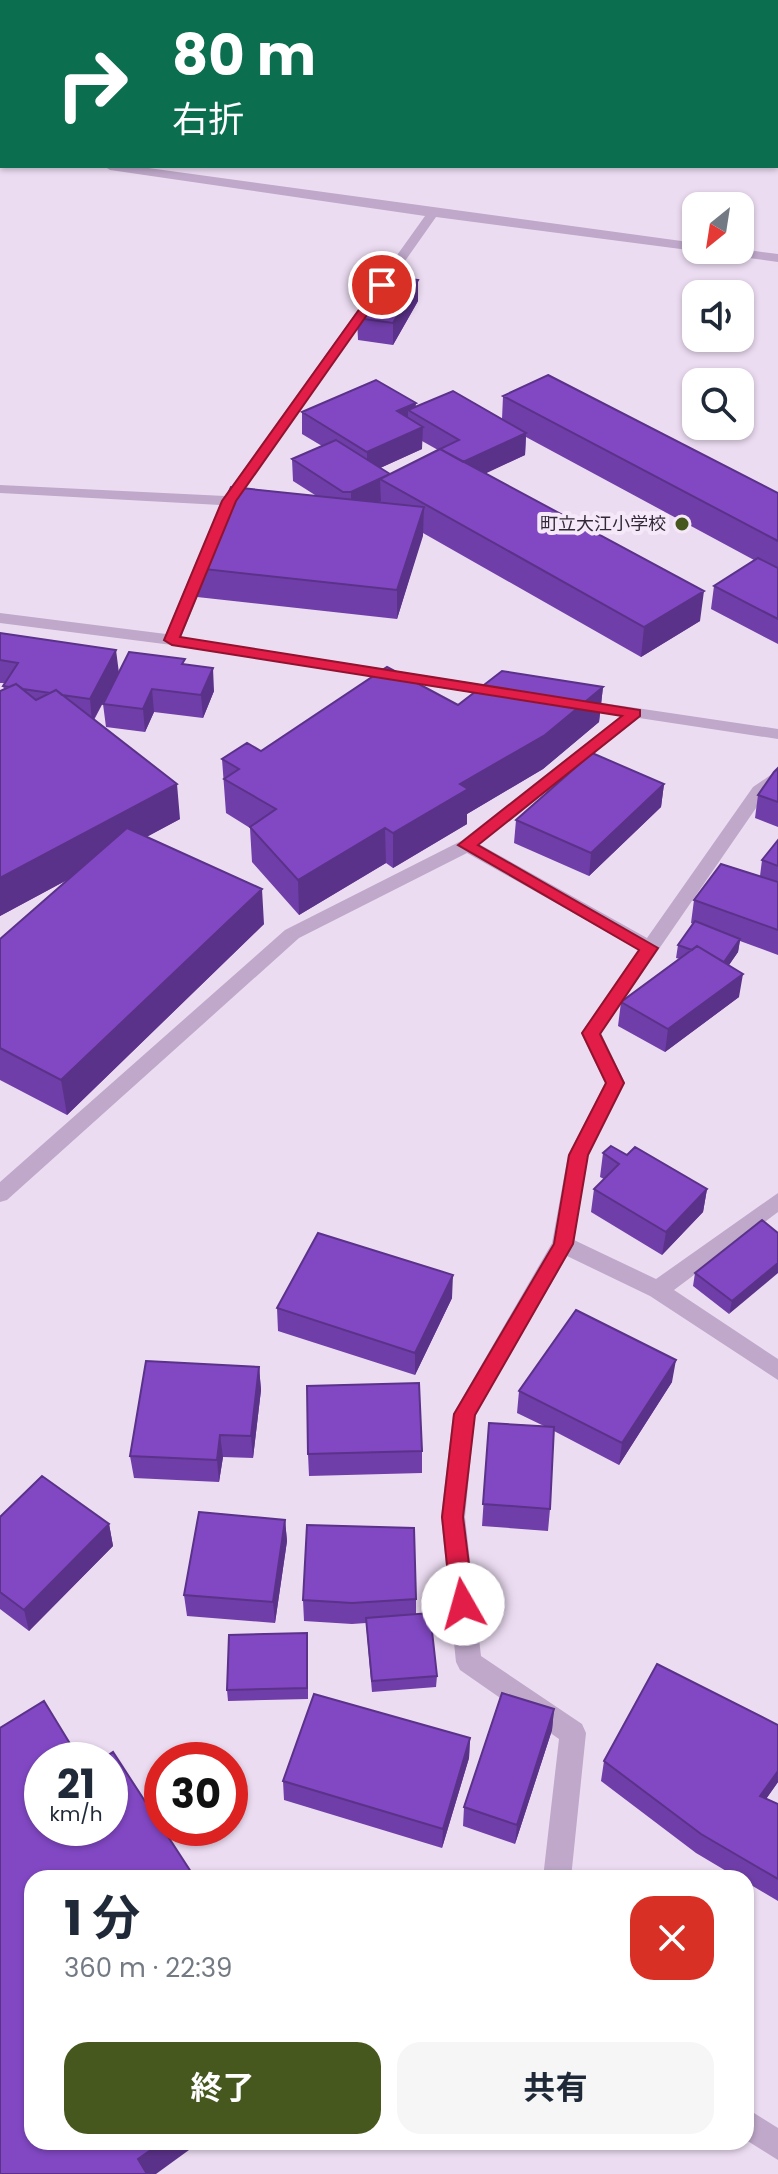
<!DOCTYPE html>
<html lang="ja">
<meta charset="utf-8">
<style>
body{margin:0;font-family:Poppins,"Noto Sans JP",sans-serif;background:#f6f6f7;color:#1f2937;height:100vh;display:flex;flex-direction:column;font-size:30px;white-space:nowrap}
*{box-sizing:border-box;margin:0}
p{font-size:26px;color:#747a83}
.icon{flex:none;width:44px;height:44px;fill:none;stroke:currentColor;stroke-width:2;stroke-linecap:round;stroke-linejoin:round}
.map{position:relative;flex:1;overflow:hidden}
.sheet{position:absolute;left:24px;top:1870px;width:730px;height:280px;display:flex;flex-direction:column;background:#fff;border-radius:24px;box-shadow:0 2px 6px #0004}
.sheet>*{flex:none}
.hud{position:absolute;left:0px;top:0px;width:778px;height:168px;box-shadow:0 2px 6px #0004;background:#0b6e4f;color:#fff;overflow:hidden}
.needle{width:52px;rotate:210deg}
.controls{position:absolute;left:682px;top:192px;display:grid;gap:16px}
.controls a{display:grid;place-items:center;width:72px;height:72px;border-radius:16px;background:#fff;box-shadow:0 2px 6px #0004;font-size:40px}
.speed{position:absolute;left:24px;top:1742px;display:flex;gap:16px;font-size:40px;font-weight:700;text-align:center}
.speed>*{display:grid;place-content:center;width:104px;height:104px;border-radius:50%;background:#fff;box-shadow:0 2px 6px #0004;line-height:1}
.speed small{font-size:20px;font-weight:400}
.speed .limit{border:12px solid #d22;background:#fff;color:#111}
.pin{position:absolute;display:grid;place-items:center;width:68px;height:68px;color:#fff;margin:-34px;border:4px solid #fff;border-radius:50%;box-shadow:0 2px 8px #0007}
.me{position:absolute;width:88px;margin:-44px;rotate:353deg;stroke-linejoin:round;filter:drop-shadow(0 0 6px #0008)}
.turn{display:flex;align-items:center;gap:28px;height:168px;padding:0 40px;font-size:36px}
.turn .icon{width:104px;height:104px;stroke-width:2.5}
.turn b{display:block;font-size:56px;line-height:68px}
.round{display:grid;place-items:center;flex:none;width:84px;height:84px;border-radius:24px;background:#f6f6f7}
.headline{display:flex;align-items:center;justify-content:space-between;height:136px;padding:0 40px}
h1{font-size:48px;font-weight:700;line-height:60px}
.action{display:flex;gap:16px;margin-top:auto;padding:16px 40px}
.action a{flex:1;height:92px;border-radius:24px;background:#47581e;color:#fff;font-size:32px;font-weight:700;line-height:92px;text-align:center}
.action a+a{background:#f6f6f7;color:#1f2937}
.map>svg:first-child{display:block}
.lines{fill:none;stroke-linecap:round;stroke-linejoin:round}
.minor{fill:#bfa8ca;fill-rule:evenodd}
.wall{fill:#703ea9;fill-rule:evenodd}
.shaded-wall{fill:#5b3289}
.building{fill:#8248c4;stroke:#5b3289;stroke-width:2}
.route{fill:#e11d48;stroke:#92132f;stroke-width:2}
.poi-dot{fill:#47581e;stroke:#f5e9f9;stroke-width:3}
.labels{text-anchor:middle;stroke-width:8;stroke-linejoin:round;paint-order:stroke}
.far-poi-label{font-size:18px;fill:#302837;stroke:#f5e9f9;text-anchor:end}
</style>
<div class="map">
<svg width="778" height="2174" viewBox="0 0 778 2174">
<rect width="100%" height="100%" fill="#ecdcf2"/>
<g class="lines">
<path class="minor" d="M 0,146 L 2,146 L 2,154 L 0,154 Z
M 104,166 L 134,166 L 696,243 L 696,250 L 699,250 L 696,251 L 436,217 L 236,501 L 230,514 L 220,514 L 220,505 L 0,493 L 0,485 L 225,496 L 425,216 L 110,170 Z
M 740,249 L 778,254 L 778,262 L 719,254 L 713,250 Z
M 205,554 L 213,559 L 181,637 L 505,688 L 513,693 L 505,698 L 172,645 L 0,623 L 0,613 L 166,634 L 197,559 Z
M 576,699 L 778,729 L 778,739 L 639,718 L 479,844 L 647,938 L 753,787 L 778,770 L 778,784 L 765,795 L 601,1033 L 625,1083 L 588,1155 L 574,1240 L 656,1279 L 778,1193 L 778,1212 L 674,1290 L 778,1359 L 778,1380 L 650,1296 L 567,1256 L 475,1415 L 465,1517 L 481,1656 L 582,1724 L 586,1733 L 571,1878 L 543,1878 L 559,1739 L 460,1670 L 456,1662 L 441,1517 L 453,1414 L 552,1243 L 568,1155 L 605,1083 L 581,1033 L 639,950 L 467,853 L 299,938 L 7,1200 L 0,1202 L 0,1182 L 285,930 L 461,841 L 621,716 L 570,708 L 568,704 L 570,700 Z
M 746,2108 L 778,2128 L 778,2160 L 746,2140 Z"/>
</g>
<path class="wall" d="M 754,0 L 778,0 L 778,3 L 776,2 Z
M 418,301 L 393,345 L 358,340 L 357,318 Z
M 503,396 L 778,493 L 778,644 L 711,609 L 714,586 L 754,560 L 526,437 L 525,455 L 485,473 L 700,621 L 641,657 L 423,533 L 397,619 L 197,597 L 195,568 L 315,495 L 293,481 L 292,459 L 322,446 L 302,434 L 302,412 L 416,407 L 502,419 ZM 422,441 L 438,450 L 390,474 L 380,468 L 422,449 Z
M 0,633 L 119,672 L 185,665 L 214,691 L 203,718 L 154,712 L 145,732 L 106,727 L 103,704 L 115,680 L 94,720 L 180,819 L 146,837 L 264,924 L 67,1115 L 0,1080 L 0,939 L 69,879 L 0,916 L 0,691 L 4,689 L 3,686 L 5,683 L 0,683 Z
M 603,687 L 599,722 L 543,769 L 467,814 L 467,824 L 393,868 L 386,863 L 299,915 L 252,862 L 250,828 L 226,813 L 222,759 L 261,751 L 458,705 Z
M 778,768 L 778,827 L 755,818 L 758,795 Z
M 664,784 L 661,807 L 589,876 L 514,843 L 516,820 Z
M 778,840 L 778,955 L 740,941 L 738,952 L 729,965 L 739,997 L 665,1052 L 618,1026 L 621,1002 L 680,959 L 676,958 L 678,945 L 693,924 L 691,923 L 694,900 L 760,876 L 762,860 Z
M 603,1153 L 627,1155 L 707,1189 L 703,1212 L 662,1255 L 591,1212 L 594,1189 L 604,1179 L 600,1177 Z
M 762,1220 L 729,1314 L 693,1286 L 695,1273 Z
M 452,1298 L 415,1375 L 278,1331 L 277,1308 Z
M 259,1367 L 261,1390 L 253,1458 L 223,1457 L 219,1482 L 134,1478 L 130,1456 Z
M 672,1382 L 619,1465 L 554,1431 L 550,1509 L 548,1531 L 482,1526 L 489,1423 L 544,1426 L 517,1413 L 519,1391 Z
M 422,1451 L 422,1473 L 309,1476 L 308,1454 Z
M 0,1517 L 109,1524 L 113,1546 L 29,1631 L 0,1609 Z
M 285,1520 L 287,1541 L 275,1623 L 187,1616 L 184,1595 Z
M 416,1599 L 416,1614 L 437,1676 L 436,1687 L 372,1692 L 366,1623 L 352,1624 L 304,1621 L 303,1600 Z
M 308,1644 L 308,1699 L 228,1701 L 227,1690 Z
M 554,1709 L 552,1730 L 515,1844 L 463,1826 L 464,1807 Z
M 778,1725 L 778,1782 L 766,1799 L 778,1804 L 778,1901 L 746,1882 L 746,1878 L 738,1878 L 696,1853 L 601,1781 L 604,1761 Z
M 470,1738 L 469,1758 L 442,1848 L 284,1800 L 283,1781 Z"/>
<path class="shaded-wall" d="M 418,280 L 418,301 L 393,345 L 393,323 Z
M 416,403 L 415,414 L 408,410 L 408,428 L 397,411 Z
M 423,427 L 422,449 L 367,474 L 367,452 Z
M 526,433 L 525,455 L 457,487 L 457,464 Z
M 380,479 L 381,501 L 351,514 L 351,492 Z
M 424,507 L 423,536 L 397,619 L 397,590 Z
M 704,591 L 700,621 L 641,657 L 644,627 Z
M 116,650 L 119,673 L 92,722 L 90,699 Z
M 213,668 L 214,691 L 203,718 L 201,695 Z
M 603,687 L 599,722 L 543,769 L 467,814 L 467,824 L 393,868 L 393,833 L 460,784 Z
M 152,689 L 154,712 L 145,732 L 143,709 Z
M 177,784 L 180,819 L 0,916 L 0,878 Z
M 664,784 L 661,807 L 589,876 L 591,853 Z
M 385,828 L 386,863 L 299,915 L 298,880 Z
M 262,889 L 264,924 L 67,1115 L 61,1080 Z
M 740,939 L 738,952 L 722,975 L 724,962 Z
M 743,974 L 739,997 L 665,1052 L 668,1029 Z
M 707,1189 L 703,1212 L 662,1255 L 666,1232 Z
M 778,1263 L 778,1273 L 729,1314 L 732,1301 Z
M 453,1275 L 452,1298 L 415,1375 L 415,1353 Z
M 676,1360 L 672,1382 L 619,1465 L 622,1443 Z
M 259,1367 L 261,1390 L 253,1458 L 251,1436 Z
M 220,1435 L 223,1457 L 219,1482 L 217,1460 Z
M 285,1520 L 287,1541 L 275,1623 L 273,1602 Z
M 109,1524 L 113,1546 L 29,1631 L 24,1610 Z
M 554,1709 L 552,1730 L 515,1844 L 517,1825 Z
M 470,1738 L 469,1758 L 442,1848 L 443,1829 Z
M 778,1771 L 778,1782 L 754,1816 L 760,1796 Z
M 162,2142 L 200,2142 L 156,2174 L 143,2174 L 138,2159 Z"/>
<path class="building" d="M 384,275 L 418,280 L 393,323 L 357,318 Z
M 548,375 L 778,493 L 778,541 L 503,396 Z
M 376,380 L 416,403 L 397,411 L 423,427 L 367,452 L 302,412 Z
M 453,391 L 526,433 L 463,462 L 440,449 L 459,440 L 408,410 Z
M 336,440 L 390,474 L 351,492 L 343,492 L 292,459 Z
M 440,449 L 704,591 L 644,627 L 380,479 Z
M 231,487 L 424,507 L 397,590 L 195,568 Z
M 758,558 L 778,568 L 778,619 L 714,586 Z
M 0,633 L 116,650 L 90,699 L 62,695 L 56,690 L 50,693 L 23,689 L 16,684 L 9,687 L 3,686 L 18,663 L 0,660 Z
M 129,652 L 185,659 L 182,664 L 213,668 L 201,695 L 152,689 L 143,709 L 103,704 Z
M 387,667 L 458,705 L 502,671 L 603,687 L 545,735 L 460,784 L 468,789 L 393,833 L 385,828 L 298,880 L 250,827 L 276,809 L 224,779 L 239,769 L 222,759 L 247,743 L 261,751 Z
M 16,684 L 36,700 L 56,690 L 177,784 L 0,878 L 0,691 Z
M 592,753 L 664,784 L 591,853 L 516,820 Z
M 778,768 L 778,802 L 758,795 L 774,772 Z
M 127,828 L 262,889 L 61,1080 L 0,1048 L 0,939 Z
M 778,840 L 778,866 L 762,860 Z
M 721,864 L 778,882 L 778,930 L 694,900 Z
M 695,921 L 740,939 L 724,962 L 697,946 L 692,950 L 678,945 Z
M 697,946 L 743,974 L 668,1029 L 621,1002 Z
M 611,1146 L 627,1155 L 635,1147 L 707,1189 L 666,1232 L 594,1189 L 619,1164 L 603,1153 Z
M 762,1220 L 778,1233 L 778,1263 L 732,1301 L 695,1273 Z
M 318,1233 L 453,1275 L 415,1353 L 277,1308 Z
M 576,1310 L 676,1360 L 622,1443 L 519,1391 Z
M 146,1361 L 259,1367 L 251,1436 L 220,1435 L 217,1460 L 130,1456 Z
M 419,1383 L 422,1451 L 308,1454 L 307,1386 Z
M 489,1423 L 554,1427 L 550,1509 L 483,1504 Z
M 42,1476 L 109,1524 L 24,1610 L 0,1592 L 0,1517 Z
M 199,1512 L 285,1520 L 273,1602 L 184,1595 Z
M 307,1525 L 414,1528 L 416,1599 L 352,1603 L 303,1600 Z
M 430,1613 L 437,1676 L 372,1681 L 366,1618 Z
M 307,1633 L 307,1688 L 227,1690 L 229,1635 Z
M 657,1664 L 778,1725 L 778,1771 L 760,1796 L 778,1804 L 778,1879 L 701,1834 L 604,1761 Z
M 502,1693 L 554,1709 L 517,1825 L 464,1807 Z
M 314,1694 L 470,1738 L 443,1829 L 283,1781 Z
M 44,1701 L 80,1760 L 42,1760 L 42,1828 L 110,1828 L 110,1760 L 101,1760 L 113,1752 L 193,1875 L 188,1878 L 32,1878 L 32,2142 L 162,2142 L 138,2159 L 147,2174 L 0,2174 L 0,1728 Z"/>
<path class="route" d="M 378,283 L 388,285 L 236,501 L 180,637 L 640,710 L 640,716 L 478,845 L 658,948 L 600,1034 L 624,1083 L 588,1155 L 573,1244 L 475,1415 L 463,1517 L 474,1604 L 471,1611 L 463,1614 L 455,1611 L 451,1604 L 442,1517 L 454,1414 L 554,1244 L 569,1155 L 606,1083 L 582,1033 L 639,950 L 458,845 L 622,716 L 172,645 L 164,640 L 222,501 Z"/>
<circle class="poi-dot" cx="682" cy="524" r="8"/>
<g class="labels">
<g class="far-poi-label">
<text x="666" y="530">町立大江小学校</text>
</g>
</g>
</svg>
<div class="controls">
<a><svg class="needle" viewBox="-14 -14 28 28"><path d="M0-13l5 13h-10z" fill="#e53935"/><path d="M0 13l5-13h-10z" fill="#747a83"/></svg></a>
<a><svg class="icon" aria-label="sound" viewBox="0 0 24 24"><path d="M4 9h4l5-4v14l-5-4H4zM17 9q2 3 0 6"/></svg></a>
<a><svg class="icon" aria-label="search" viewBox="0 0 24 24"><circle cx="10" cy="10" r="6"/><path d="M15 15l6 6"/></svg></a>
</div>
<div class="speed"><div>21<small>km/h</small></div><div class="limit">30</div></div>
<div class="pin" style="left:382px;top:285px;background:#d93025"><svg class="icon" aria-label="arrive" viewBox="0 0 24 24"><path d="M6 21V4h12l-3 4 3 4H6"/></svg></div>
<svg class="me" style="left:463px;top:1604px" viewBox="-20 -20 40 40"><circle r="19" fill="#fff"/><path d="M0-13L10 11 0 6-10 11z" fill="#e11d48"/></svg>
<div class="hud">
<div class="turn"><svg class="icon" aria-label="right" viewBox="0 0 24 24"><path d="M7 20v-9h11M14 6l5 5-5 5"/></svg><div><b>80 m</b>右折</div></div>
</div>
<section class="sheet">
<div class="headline"><div><h1>1 分</h1><p>360 m · 22:39</p></div><a class="round" style="background:#d93025;color:#fff"><svg class="icon" aria-label="close" viewBox="0 0 24 24"><path d="M6 6l12 12M18 6L6 18"/></svg></a></div>
<div class="action"><a>終了</a><a>共有</a></div>
</section>
</div>
